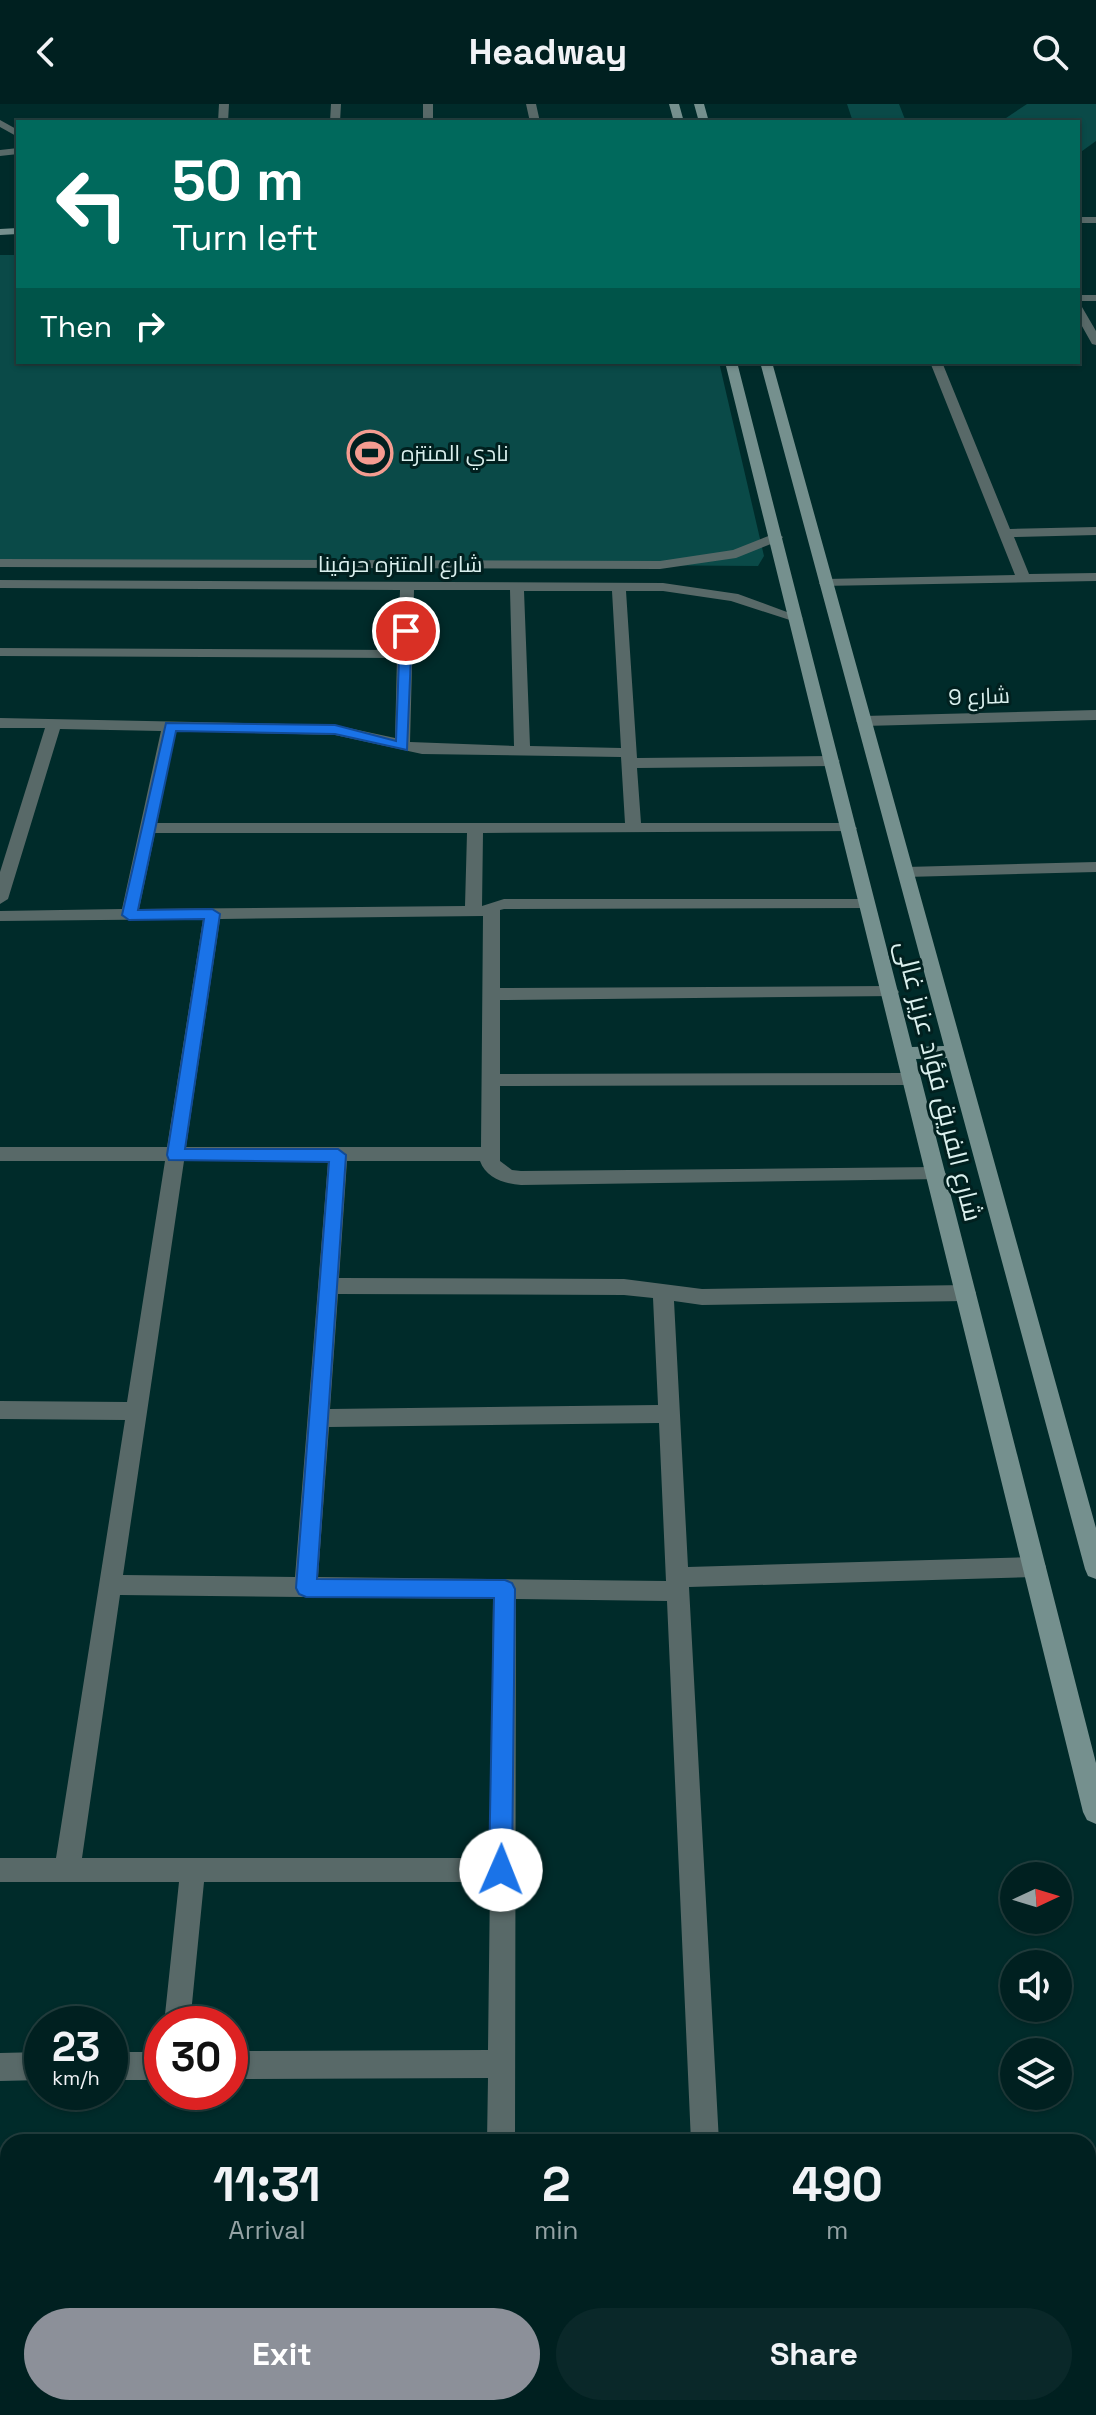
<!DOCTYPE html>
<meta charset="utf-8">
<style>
body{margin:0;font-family:"Space Grotesk",Cairo,sans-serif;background:#0a2829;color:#f1f3f6;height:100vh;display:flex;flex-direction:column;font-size:30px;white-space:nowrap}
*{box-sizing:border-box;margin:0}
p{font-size:26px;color:#95a3a5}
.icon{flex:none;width:44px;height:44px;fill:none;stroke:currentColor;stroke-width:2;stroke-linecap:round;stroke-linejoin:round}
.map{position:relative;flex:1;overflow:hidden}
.details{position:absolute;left:0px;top:2030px;width:1096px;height:282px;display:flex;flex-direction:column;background:#002020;border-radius:24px 24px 0 0;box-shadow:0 2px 6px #0004,0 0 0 2px #223e3e}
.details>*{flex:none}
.banner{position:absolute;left:16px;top:16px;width:1064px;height:244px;border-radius:0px;box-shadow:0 2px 6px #0004,0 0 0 2px #223e3e;background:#00695c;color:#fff;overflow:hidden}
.needle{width:52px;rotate:86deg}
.fabs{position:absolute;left:1000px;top:1758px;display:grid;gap:16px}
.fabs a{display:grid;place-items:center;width:72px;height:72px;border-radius:50%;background:#002020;box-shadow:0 2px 6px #0004,0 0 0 2px #223e3e;font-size:40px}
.speed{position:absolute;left:24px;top:1902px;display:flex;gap:16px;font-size:40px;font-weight:700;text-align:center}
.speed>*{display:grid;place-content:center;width:104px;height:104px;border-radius:50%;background:#002020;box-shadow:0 2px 6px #0004,0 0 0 2px #223e3e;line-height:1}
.speed small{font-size:20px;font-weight:400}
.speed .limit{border:12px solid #d22;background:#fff;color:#111}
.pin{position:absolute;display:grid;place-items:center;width:68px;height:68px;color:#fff;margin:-34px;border:4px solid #fff;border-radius:50%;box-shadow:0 2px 8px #0007}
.me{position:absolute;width:88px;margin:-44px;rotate:1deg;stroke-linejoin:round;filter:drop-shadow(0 0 6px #0008)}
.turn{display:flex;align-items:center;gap:28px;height:168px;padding:0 24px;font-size:36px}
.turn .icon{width:104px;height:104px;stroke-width:2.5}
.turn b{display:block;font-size:56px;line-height:68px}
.then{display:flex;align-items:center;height:76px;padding:0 24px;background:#0003;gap:16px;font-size:30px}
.eta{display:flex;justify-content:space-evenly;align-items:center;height:136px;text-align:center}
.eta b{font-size:48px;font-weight:800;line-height:56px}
.action{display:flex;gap:16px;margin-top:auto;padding:16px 24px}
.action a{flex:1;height:92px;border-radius:48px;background:#8c9099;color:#fff;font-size:32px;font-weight:800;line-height:92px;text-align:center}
.action a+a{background:#0a2829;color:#f1f3f6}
header{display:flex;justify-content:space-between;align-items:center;height:104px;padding:0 24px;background:#002020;font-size:36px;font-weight:800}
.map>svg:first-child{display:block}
.green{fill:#0a4a48}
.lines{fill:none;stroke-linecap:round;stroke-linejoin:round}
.street{fill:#586968;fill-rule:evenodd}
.secondary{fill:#75908e;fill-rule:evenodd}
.route{fill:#1a73e8;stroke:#114b97;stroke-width:2}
.labels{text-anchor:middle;stroke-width:6;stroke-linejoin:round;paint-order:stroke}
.far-poi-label{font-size:22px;fill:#daefed;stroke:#01201f;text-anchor:start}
.far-street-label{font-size:22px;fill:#daefed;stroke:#01201f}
.street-label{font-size:26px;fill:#daefed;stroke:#01201f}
</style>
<header><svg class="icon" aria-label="back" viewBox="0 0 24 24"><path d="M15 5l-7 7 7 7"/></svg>Headway<svg class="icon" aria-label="search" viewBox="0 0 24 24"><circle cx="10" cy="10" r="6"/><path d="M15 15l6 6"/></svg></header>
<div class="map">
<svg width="1096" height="2311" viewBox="0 0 1096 2311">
<rect width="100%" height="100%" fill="#002b2a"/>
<path class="green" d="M 847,0 L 899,0 L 906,18 L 853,18 Z
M 1027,0 L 1096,0 L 1096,37 L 1078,50 L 1078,18 L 1000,18 Z
M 0,151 L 18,151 L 18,258 L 719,258 L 764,452 L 758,462 L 0,457 Z"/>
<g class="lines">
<path class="street" d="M 219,0 L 229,0 L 228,18 L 218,18 Z
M 331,0 L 341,0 L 340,18 L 330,18 Z
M 423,0 L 433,0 L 433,18 L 423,18 Z
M 526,0 L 536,0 L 540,18 L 530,18 Z
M 0,16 L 18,26 L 18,33 L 0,23 Z
M 18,44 L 18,50 L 0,52 L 0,46 Z
M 1078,113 L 1096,113 L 1096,119 L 1078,119 Z
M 1078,191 L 1096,191 L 1096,197 L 1078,197 Z
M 1078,202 L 1082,203 L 1096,227 L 1096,241 L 1092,240 L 1078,215 Z
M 930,258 L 942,258 L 1010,425 L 1096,423 L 1096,431 L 1014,433 L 1029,470 L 1096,469 L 1096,477 L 821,482 L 819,479 L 826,475 L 1015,471 Z
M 776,429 L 783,433 L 781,436 L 736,454 L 660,465 L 0,463 L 0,455 L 660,457 L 733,446 Z
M 0,476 L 663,479 L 738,490 L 803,514 L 796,518 L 731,497 L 663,487 L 626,487 L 637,654 L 832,652 L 840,657 L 832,662 L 637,664 L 641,719 L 849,719 L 857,724 L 855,727 L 483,729 L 482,802 L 504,795 L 868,795 L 874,796 L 874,804 L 504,805 L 500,806 L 500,884 L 890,882 L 896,884 L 899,888 L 896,892 L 500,896 L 500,970 L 912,969 L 921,975 L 912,981 L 500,982 L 500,1057 L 512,1066 L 521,1067 L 936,1063 L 943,1065 L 946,1070 L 943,1075 L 521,1081 C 505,1080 486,1074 480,1057 L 347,1057 L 339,1174 L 624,1175 L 702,1185 L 966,1181 L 973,1183 L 976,1189 L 973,1195 L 966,1197 L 702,1201 L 674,1197 L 688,1463 L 1035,1453 L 1043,1456 L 1046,1463 L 1043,1470 L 1035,1473 L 689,1483 L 719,2038 L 691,2038 L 667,1497 L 516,1495 L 515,2038 L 487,2038 L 488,1974 L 230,1975 L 230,1947 L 488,1946 L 490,1778 L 204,1778 L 190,1920 L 164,1920 L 179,1778 L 0,1778 L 0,1754 L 56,1754 L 125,1316 L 0,1315 L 0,1297 L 127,1298 L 165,1057 L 0,1057 L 0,1043 L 167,1043 L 203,815 L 0,817 L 0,807 L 122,805 L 161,627 L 60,625 L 8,795 L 0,800 L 0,768 L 45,624 L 0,624 L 0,614 L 335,621 L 395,634 L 397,554 L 0,552 L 0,544 L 398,546 L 400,486 L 0,484 ZM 414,486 L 510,486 L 514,642 L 410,638 ZM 524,487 L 612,487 L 621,644 L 530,642 ZM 176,627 L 335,631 L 422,650 L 621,653 L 625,719 L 157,719 ZM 155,729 L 467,729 L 465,802 L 139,805 ZM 483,812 L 481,1043 L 186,1043 L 220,815 ZM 184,1057 L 328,1057 L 295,1473 L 123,1471 ZM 338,1190 L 624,1191 L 653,1194 L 658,1301 L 330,1305 ZM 659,1319 L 666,1477 L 318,1473 L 329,1323 ZM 120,1491 L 493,1495 L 490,1754 L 82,1754 Z
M 1096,606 L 1096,616 L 864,622 L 856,617 L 864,612 Z
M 1096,758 L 1096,768 L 906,773 L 898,768 L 906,763 Z
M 42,1948 L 42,1976 L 0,1977 L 0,1949 Z
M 110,1948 L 162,1948 L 162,1976 L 110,1976 Z
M 254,2304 L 284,2304 L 284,2311 L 254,2311 Z"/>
<path class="secondary" d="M 669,0 L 679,0 L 684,18 L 674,18 Z
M 694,0 L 704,0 L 709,18 L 699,18 Z
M 18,124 L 18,130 L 0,131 L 0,125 Z
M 725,258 L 737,258 L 912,943 L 944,942 L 760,258 L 772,258 L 1096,1424 L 1096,1475 L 1088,1472 L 1085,1465 L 947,954 L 916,955 L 1096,1659 L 1096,1720 L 1087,1716 L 1083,1708 Z
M 1088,2243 L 1096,2243 L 1096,2273 L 1088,2273 Z
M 8,2289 L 8,2304 L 31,2304 L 28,2311 L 0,2311 L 0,2290 Z"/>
</g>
<path class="route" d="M 406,523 L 412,527 L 407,646 L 335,630 L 176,627 L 138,806 L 212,805 L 220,810 L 185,1045 L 338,1045 L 346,1051 L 317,1475 L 505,1476 L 512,1479 L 515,1485 L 512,1766 L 509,1774 L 501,1777 L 493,1774 L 489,1766 L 494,1494 L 306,1493 L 299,1490 L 296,1484 L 329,1058 L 169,1056 L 167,1051 L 204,815 L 129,816 L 122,811 L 166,619 L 335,621 L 396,637 L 400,527 Z"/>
<defs>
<g id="stadium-ring" transform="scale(2.3)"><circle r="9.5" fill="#01201f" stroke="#f59c90" stroke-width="1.5"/><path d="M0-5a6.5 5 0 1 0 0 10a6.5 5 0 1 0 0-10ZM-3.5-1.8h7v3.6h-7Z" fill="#f59c90"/></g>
</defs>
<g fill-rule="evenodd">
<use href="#stadium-ring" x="370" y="349"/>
</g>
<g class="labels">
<g class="far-poi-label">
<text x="401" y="357">نادي المنتزه</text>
</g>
<g class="far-street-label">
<text x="400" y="468">شارع المتنزه حرفينا</text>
<text transform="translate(979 592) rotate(-2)" y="8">شارع 9</text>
</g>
<g class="street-label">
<text transform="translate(939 977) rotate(76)" y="9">شارع الفريق فؤاد عزيز غالى</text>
</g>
</g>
</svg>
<div class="fabs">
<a><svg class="needle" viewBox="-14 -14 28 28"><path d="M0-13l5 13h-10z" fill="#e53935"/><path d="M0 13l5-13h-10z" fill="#95a3a5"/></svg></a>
<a><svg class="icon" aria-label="sound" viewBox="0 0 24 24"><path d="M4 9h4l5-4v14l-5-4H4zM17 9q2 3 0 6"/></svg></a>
<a><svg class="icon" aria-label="layers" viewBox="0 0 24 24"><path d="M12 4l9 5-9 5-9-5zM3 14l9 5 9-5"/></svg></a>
</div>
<div class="speed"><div>23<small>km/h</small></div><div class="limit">30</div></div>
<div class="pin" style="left:406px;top:527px;background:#d93025"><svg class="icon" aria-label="arrive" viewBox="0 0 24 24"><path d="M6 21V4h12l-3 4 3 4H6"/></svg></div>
<svg class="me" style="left:501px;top:1766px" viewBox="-20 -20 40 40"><circle r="19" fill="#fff"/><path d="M0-13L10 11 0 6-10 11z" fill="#1a73e8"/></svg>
<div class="banner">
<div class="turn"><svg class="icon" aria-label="left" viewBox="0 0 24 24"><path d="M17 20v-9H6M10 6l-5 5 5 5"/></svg><div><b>50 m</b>Turn left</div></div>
<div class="then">Then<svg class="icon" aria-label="right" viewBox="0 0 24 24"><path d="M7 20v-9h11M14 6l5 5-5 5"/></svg></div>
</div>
<section class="details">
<div class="eta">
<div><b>11:31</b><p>Arrival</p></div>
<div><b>2</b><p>min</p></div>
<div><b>490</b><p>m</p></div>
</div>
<div class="action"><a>Exit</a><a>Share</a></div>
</section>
</div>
